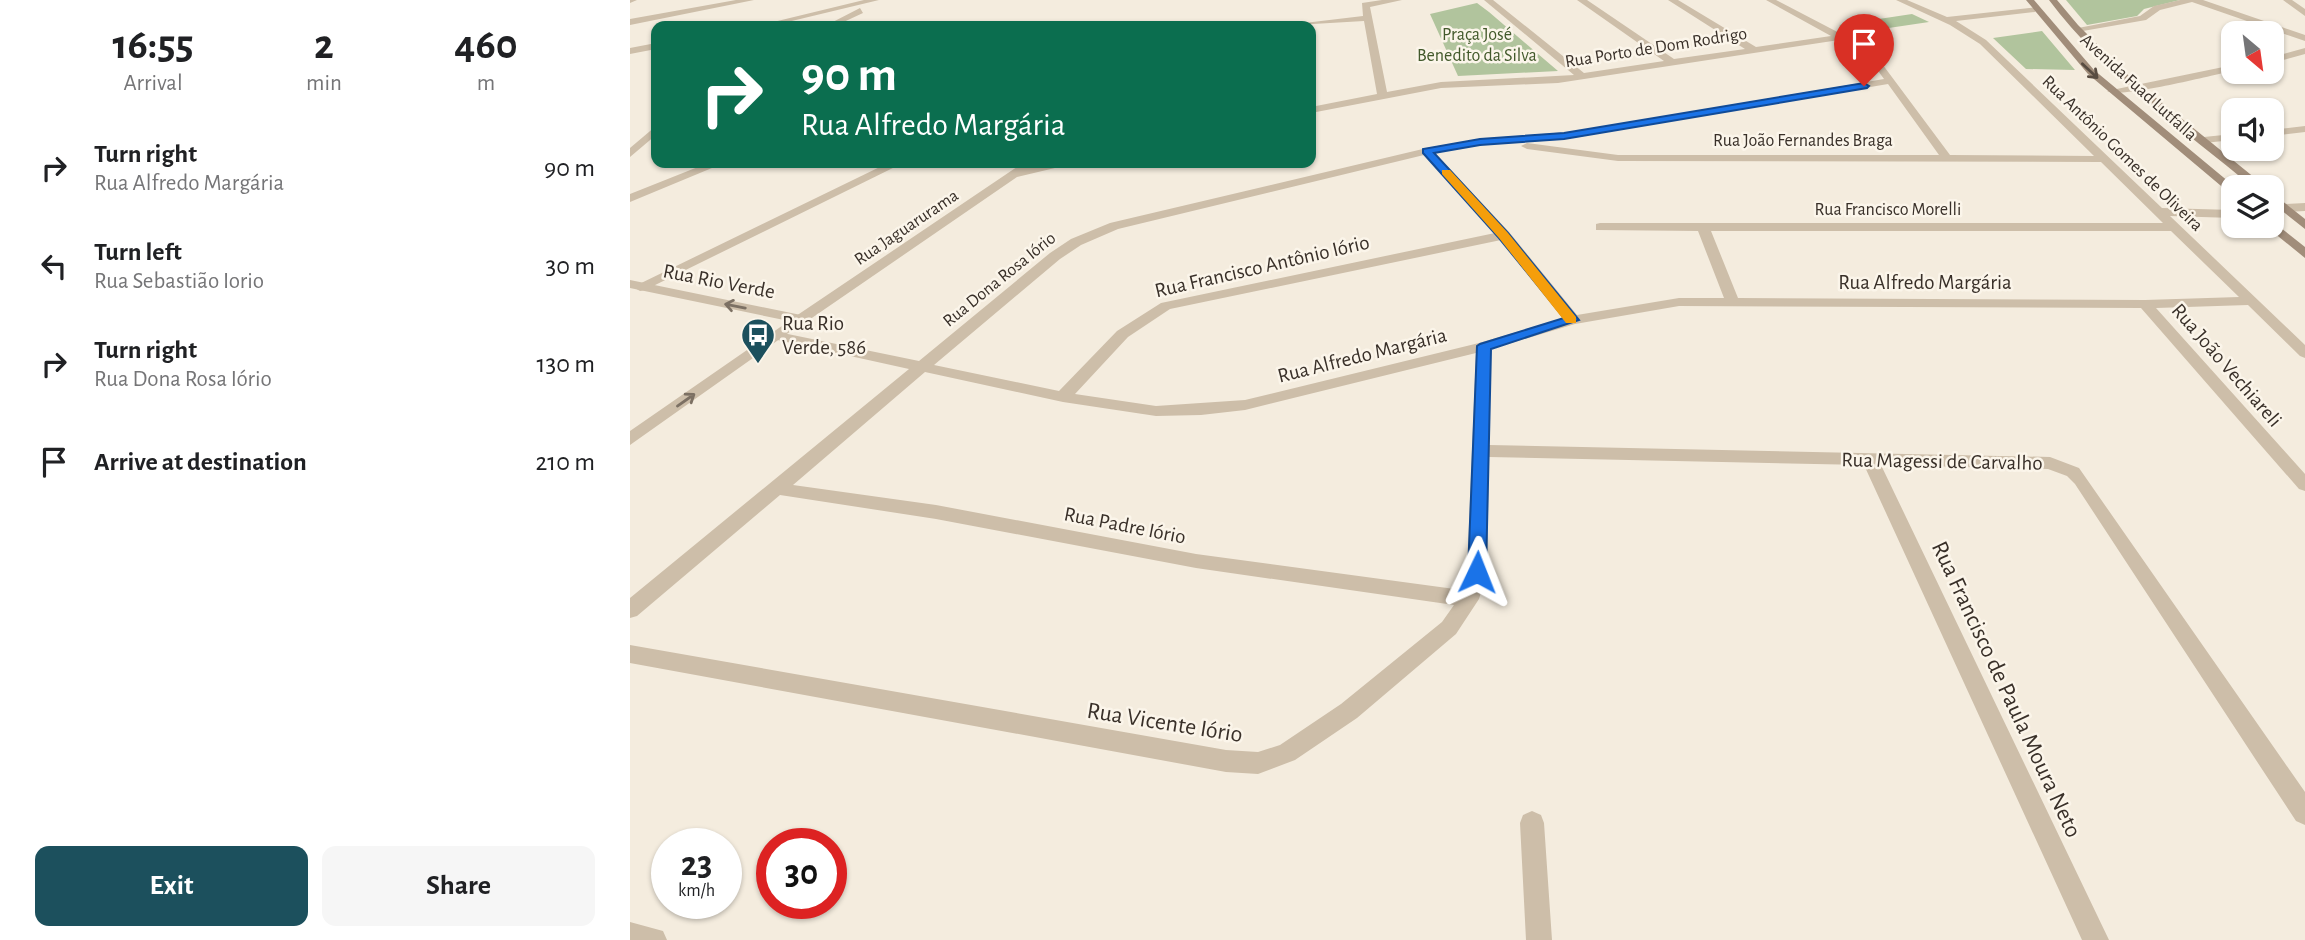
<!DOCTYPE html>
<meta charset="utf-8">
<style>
body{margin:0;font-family:"Alegreya Sans",sans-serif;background:#f6f6f6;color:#202124;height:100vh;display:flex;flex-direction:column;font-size:26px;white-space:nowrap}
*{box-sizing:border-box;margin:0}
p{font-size:23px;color:#757577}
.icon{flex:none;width:38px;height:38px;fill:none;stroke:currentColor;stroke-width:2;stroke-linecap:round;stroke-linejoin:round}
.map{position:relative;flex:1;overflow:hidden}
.details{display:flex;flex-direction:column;background:#fff;width:630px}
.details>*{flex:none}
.banner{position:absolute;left:21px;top:21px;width:665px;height:147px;border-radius:14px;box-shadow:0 2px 5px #0004;background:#0b6e4f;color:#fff;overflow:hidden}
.needle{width:46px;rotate:151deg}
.tools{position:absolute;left:1591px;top:21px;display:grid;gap:14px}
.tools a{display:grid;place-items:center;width:63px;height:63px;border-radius:14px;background:#fff;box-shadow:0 2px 5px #0004;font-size:35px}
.speed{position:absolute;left:21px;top:828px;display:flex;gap:14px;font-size:35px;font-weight:700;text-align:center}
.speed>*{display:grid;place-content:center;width:91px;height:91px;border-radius:50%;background:#fff;box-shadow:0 2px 5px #0004;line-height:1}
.speed small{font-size:18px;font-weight:400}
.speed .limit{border:10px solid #d22;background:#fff;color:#111}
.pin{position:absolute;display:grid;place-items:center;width:60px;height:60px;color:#fff;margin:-72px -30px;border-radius:50% 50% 50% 0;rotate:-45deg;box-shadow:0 0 7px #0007}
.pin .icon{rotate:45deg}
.me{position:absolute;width:77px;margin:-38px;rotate:2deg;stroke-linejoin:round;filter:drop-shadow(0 0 5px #0008)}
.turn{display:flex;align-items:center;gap:24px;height:147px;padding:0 35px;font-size:32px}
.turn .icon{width:91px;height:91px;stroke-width:2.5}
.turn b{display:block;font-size:49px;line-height:60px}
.eta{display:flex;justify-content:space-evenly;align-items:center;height:119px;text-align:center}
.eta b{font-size:42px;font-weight:600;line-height:49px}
.action{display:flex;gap:14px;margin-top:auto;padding:14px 35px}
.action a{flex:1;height:80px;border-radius:14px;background:#1c505d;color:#fff;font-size:28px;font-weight:600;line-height:80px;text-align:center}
.action a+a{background:#f6f6f6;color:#202124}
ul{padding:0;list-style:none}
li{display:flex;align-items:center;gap:21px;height:98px;padding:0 35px}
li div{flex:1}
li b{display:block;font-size:26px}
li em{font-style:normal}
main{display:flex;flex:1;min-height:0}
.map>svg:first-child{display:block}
.green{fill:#b1c49d}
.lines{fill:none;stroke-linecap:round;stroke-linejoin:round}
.minor{fill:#cdbea9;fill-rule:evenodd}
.tertiary{fill:#cdbea9;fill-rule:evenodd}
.secondary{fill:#a18d7a;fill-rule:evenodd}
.oneway{stroke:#584c41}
.oneway2{stroke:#7c7063}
.route{fill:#1a73e8;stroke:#114b97;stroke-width:2}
.slow{fill:#f59e0b}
.labels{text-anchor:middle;stroke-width:5;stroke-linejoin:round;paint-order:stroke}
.far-park-label{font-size:18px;fill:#42592b;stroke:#fbf5ea}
.far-street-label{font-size:18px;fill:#393029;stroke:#fbf5ea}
.street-label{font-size:21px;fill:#393029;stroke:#fbf5ea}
.poi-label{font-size:21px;fill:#393029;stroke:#fbf5ea;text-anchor:start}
.near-street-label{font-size:24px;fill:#393029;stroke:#fbf5ea}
</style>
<main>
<section class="details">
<div class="eta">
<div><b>16:55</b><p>Arrival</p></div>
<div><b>2</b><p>min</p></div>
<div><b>460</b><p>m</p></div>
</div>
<ul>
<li><svg class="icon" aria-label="right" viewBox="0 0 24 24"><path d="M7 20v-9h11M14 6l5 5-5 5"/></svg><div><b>Turn right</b><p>Rua Alfredo Margária</p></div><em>90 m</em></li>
<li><svg class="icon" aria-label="left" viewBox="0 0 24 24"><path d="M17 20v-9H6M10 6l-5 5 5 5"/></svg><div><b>Turn left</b><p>Rua Sebastião Iorio</p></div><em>30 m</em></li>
<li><svg class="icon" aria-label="right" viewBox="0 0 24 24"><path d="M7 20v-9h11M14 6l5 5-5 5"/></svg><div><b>Turn right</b><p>Rua Dona Rosa Iório</p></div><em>130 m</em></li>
<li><svg class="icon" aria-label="arrive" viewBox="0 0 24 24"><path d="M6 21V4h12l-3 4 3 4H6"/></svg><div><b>Arrive at destination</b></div><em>210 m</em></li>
</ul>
<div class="action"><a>Exit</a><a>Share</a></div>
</section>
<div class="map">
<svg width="1675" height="940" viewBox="0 0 1675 940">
<rect width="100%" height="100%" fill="#f4ecde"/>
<path class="green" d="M 1436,0 L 1550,0 L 1514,9 L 1507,16 L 1457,25 Z
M 847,3 L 859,12 L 928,71 L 828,76 L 800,14 Z
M 1282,14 L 1299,22 L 1225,33 L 1209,25 Z
M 1412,31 L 1445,70 L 1396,69 L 1363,38 Z"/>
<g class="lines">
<path class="minor" d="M 0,0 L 7,0 L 0,3 Z
M 106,0 L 124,0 L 0,25 L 0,19 Z
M 752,0 L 772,0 L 740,7 L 757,92 L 811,82 L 944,75 L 854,0 L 863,0 L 954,73 L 1034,61 L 947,0 L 957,0 L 1044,59 L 1115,49 L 1038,0 L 1048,0 L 1126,47 L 1201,36 L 1136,0 L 1146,0 L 1219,38 L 1247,57 L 1320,155 L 1464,156 L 1350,44 L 1320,25 L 1266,0 L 1277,0 L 1317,17 L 1408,7 L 1405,12 L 1326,21 L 1356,40 L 1532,208 L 1603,210 L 1603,218 L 1540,216 L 1675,345 L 1675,358 L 1670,356 L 1618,305 L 1526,308 L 1675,474 L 1675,491 L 1669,489 L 1511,308 L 1049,306 L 945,324 L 861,349 L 859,445 L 1420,457 L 1449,468 L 1675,792 L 1675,825 L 1666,821 L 1445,484 L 1437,476 L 1418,469 L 1251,465 L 1479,940 L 1452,940 L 1234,465 L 859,457 L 857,572 L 849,599 L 826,634 L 727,718 L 665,760 L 628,774 L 596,772 L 0,663 L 0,645 L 596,750 L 628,752 L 650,745 L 711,704 L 812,622 L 824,605 L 566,568 L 306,519 L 150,495 L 7,616 L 0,618 L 0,598 L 279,369 L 143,339 L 141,336 L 143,333 L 148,332 L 289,361 L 420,253 L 441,239 L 480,223 L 797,148 L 850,139 L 948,131 L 1254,79 L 1241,61 L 1209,40 L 928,83 L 811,88 L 681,113 L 681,107 L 747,94 L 734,21 L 649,26 L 733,16 L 732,3 ZM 1258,84 L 1309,155 L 988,155 L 897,143 L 891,146 L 897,149 L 988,161 L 1471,162 L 1533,223 L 970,223 L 966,224 L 966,230 L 1068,231 L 1094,298 L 1049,298 L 947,315 L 879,232 L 805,153 L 850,145 L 948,137 ZM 794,155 L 865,233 L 531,303 L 487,331 L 429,391 L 304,365 L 430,259 L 451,245 L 488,229 ZM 1081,231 L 1541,231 L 1609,297 L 1515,300 L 1108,298 ZM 871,240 L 934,318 L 849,343 L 615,400 L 526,406 L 445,394 L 498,337 L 540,309 ZM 846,353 L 837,572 L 832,590 L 566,554 L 306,505 L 163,485 L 295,372 L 433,402 L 526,416 L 571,415 L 615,410 Z
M 1550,0 L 1573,0 L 1675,35 L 1675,41 L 1562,2 L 1530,10 L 1516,20 L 1447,32 L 1443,29 L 1510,16 L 1524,6 Z
M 1653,0 L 1662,0 L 1675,9 L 1675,16 Z
M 1675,48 L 1675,54 L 1642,63 L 1642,57 Z
M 1603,65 L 1603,71 C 1582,75 1490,99 1477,91 Z
M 1675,126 L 1675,132 L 1642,136 L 1642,130 Z
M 1603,134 L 1603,140 L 1574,143 L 1569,140 L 1574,137 Z
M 78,163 L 94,163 L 0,202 L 0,194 Z
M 258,163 L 273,163 L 15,290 L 10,291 L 3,287 Z
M 393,163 L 406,163 L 401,168 L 425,163 L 446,163 L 387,177 L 176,322 L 166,322 L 164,319 L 166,316 Z
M 1675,203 L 1675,211 L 1655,212 L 1649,208 L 1655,204 Z
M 902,811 L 911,815 L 914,823 L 922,940 L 896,940 L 890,823 L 893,815 Z
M 0,922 L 33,931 L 37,940 L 0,940 Z"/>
<path class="tertiary" d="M 234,0 L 249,0 L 141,26 L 127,26 Z
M 230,8 L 233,13 L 205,26 L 195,26 Z
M 26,43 L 26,49 L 0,54 L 0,48 Z
M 26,126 L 26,135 L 0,157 L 0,148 Z
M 0,280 L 171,315 L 178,319 L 0,445 L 0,431 L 159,321 L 0,288 Z"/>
<path class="secondary" d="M 1396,0 L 1404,0 L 1464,70 L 1605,187 L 1603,196 L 1458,74 Z
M 1419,0 L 1427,0 L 1448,25 L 1498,75 L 1636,187 L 1623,187 C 1552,129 1475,74 1419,0 Z
M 1642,193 L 1675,219 L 1675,229 L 1642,203 Z
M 1642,221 L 1675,247 L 1675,258 L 1638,228 L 1636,226 L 1642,226 Z"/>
</g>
<defs><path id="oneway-shaft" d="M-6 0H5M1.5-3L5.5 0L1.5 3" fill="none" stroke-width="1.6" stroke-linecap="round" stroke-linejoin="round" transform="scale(1.75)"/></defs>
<use class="oneway" href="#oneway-shaft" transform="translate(1460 71) rotate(43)"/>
<g class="oneway2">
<use href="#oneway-shaft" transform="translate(105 306) rotate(-169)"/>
<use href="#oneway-shaft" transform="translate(56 400) rotate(-35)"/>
</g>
<path class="route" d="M 1234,83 L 1239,86 L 1237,88 L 934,139 L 850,145 L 804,153 L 878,233 L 949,320 L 861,349 L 856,572 L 853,577 L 841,577 L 838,572 L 847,346 L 850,344 L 934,318 L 869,238 L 793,153 L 793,149 L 850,139 L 934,133 Z"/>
<path class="slow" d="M 812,170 L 820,170 L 878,233 L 946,317 L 946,323 L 936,323 L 869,238 L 812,174 Z"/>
<defs>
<g id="bus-pin" transform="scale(1.75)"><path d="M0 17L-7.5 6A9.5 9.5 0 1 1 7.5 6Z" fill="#1c505d" stroke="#fbf5ea"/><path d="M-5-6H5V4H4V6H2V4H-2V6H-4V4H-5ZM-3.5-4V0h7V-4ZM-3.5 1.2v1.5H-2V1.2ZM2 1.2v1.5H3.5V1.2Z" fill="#fff"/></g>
</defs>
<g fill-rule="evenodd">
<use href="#bus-pin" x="128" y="335"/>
</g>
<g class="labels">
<g class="far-park-label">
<text x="847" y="40">Praça José<tspan x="847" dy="21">Benedito da Silva</tspan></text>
</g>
<g class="far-street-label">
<text transform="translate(1026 47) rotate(-9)" y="6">Rua Porto de Dom Rodrigo</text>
<text transform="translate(1509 87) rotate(42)" y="6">Avenida Fuad Lutfalla</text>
<text x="1173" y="146">Rua João Fernandes Braga</text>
<text transform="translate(1493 153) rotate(44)" y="6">Rua Antônio Gomes de Oliveira</text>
<text x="1258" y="215">Rua Francisco Morelli</text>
<text transform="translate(276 227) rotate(-34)" y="6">Rua Jaguarurama</text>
<text transform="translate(369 279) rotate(-39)" y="6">Rua Dona Rosa Iório</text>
</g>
<g class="street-label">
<text transform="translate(632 266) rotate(-13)" y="7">Rua Francisco Antônio Iório</text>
<text transform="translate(89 281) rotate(11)" y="7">Rua Rio Verde</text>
<text x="1295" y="289">Rua Alfredo Margária</text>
<text transform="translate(732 355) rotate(-14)" y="7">Rua Alfredo Margária</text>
<text transform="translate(1597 365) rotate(49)" y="7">Rua João Vechiareli</text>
<text transform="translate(1312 461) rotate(1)" y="7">Rua Magessi de Carvalho</text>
<text transform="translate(495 525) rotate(11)" y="7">Rua Padre Iório</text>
</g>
<g class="poi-label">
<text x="152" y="330">Rua Rio<tspan x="152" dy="24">Verde, 586</tspan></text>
</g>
<g class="near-street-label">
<text transform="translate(1377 689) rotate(65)" y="8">Rua Francisco de Paula Moura Neto</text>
<text transform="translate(535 722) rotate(9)" y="8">Rua Vicente Iório</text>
</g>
</g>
</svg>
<div class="tools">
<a><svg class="needle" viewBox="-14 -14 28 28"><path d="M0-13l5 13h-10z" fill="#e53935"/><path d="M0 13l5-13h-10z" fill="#757577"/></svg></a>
<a><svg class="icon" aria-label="sound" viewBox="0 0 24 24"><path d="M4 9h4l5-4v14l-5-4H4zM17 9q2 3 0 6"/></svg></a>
<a><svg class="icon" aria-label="layers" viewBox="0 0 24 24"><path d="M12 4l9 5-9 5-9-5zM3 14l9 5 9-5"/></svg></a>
</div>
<div class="speed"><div>23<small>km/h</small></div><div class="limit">30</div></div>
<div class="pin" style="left:1234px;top:86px;background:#d93025"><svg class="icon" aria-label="arrive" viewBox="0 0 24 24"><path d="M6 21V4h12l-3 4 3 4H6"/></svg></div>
<svg class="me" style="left:847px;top:572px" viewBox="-20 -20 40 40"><path d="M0-17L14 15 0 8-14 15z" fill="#1a73e8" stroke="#fff" stroke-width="4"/></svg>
<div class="banner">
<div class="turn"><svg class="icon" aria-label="right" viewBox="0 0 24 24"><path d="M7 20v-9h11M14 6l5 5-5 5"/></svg><div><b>90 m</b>Rua Alfredo Margária</div></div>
</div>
</div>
</main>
